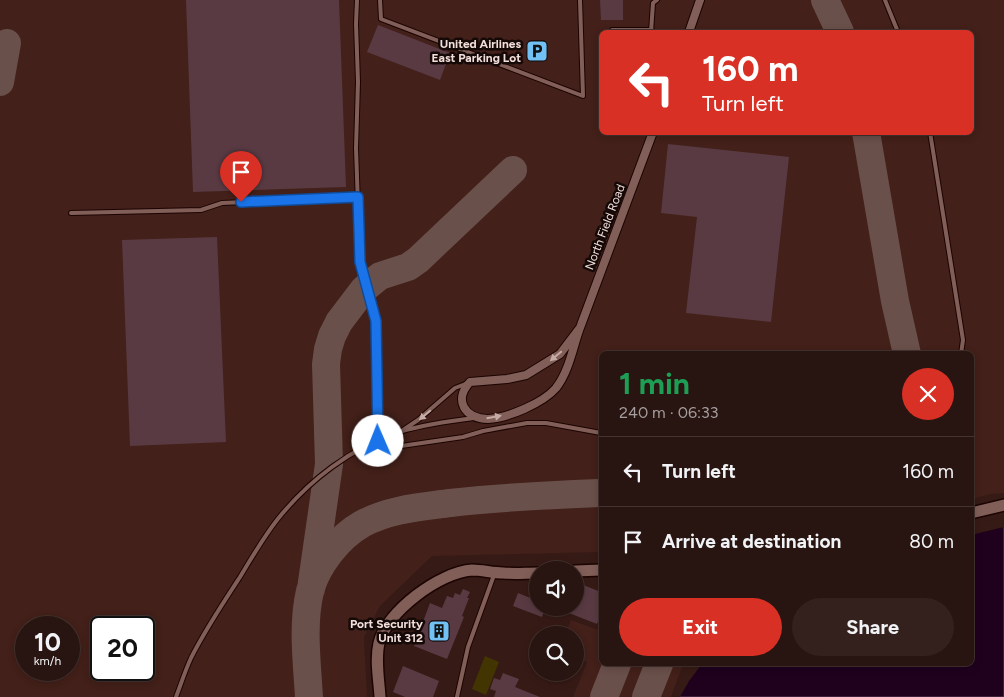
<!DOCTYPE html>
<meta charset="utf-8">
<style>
body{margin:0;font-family:Figtree,sans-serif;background:#34211e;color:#f1f3f6;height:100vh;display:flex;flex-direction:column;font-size:19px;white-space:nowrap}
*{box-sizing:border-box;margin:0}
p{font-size:16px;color:#a59e9f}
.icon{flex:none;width:28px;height:28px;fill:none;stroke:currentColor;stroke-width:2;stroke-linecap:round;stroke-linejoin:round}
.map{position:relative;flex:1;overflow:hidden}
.sheet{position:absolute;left:599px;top:351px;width:375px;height:315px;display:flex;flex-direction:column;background:#281410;border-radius:8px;box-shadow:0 2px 8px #0003,0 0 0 1px #443330}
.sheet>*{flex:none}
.guide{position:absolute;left:599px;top:30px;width:375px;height:105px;border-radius:8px;box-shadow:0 2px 8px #0003,0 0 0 1px #443330;background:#d93025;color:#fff;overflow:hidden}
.fabs{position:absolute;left:529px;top:561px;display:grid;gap:10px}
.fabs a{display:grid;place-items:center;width:55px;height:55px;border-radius:50%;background:#281410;box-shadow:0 2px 8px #0003,0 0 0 1px #443330;font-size:25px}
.speed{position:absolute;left:15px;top:616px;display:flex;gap:10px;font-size:25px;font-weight:700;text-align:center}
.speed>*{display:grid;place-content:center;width:65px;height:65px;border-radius:50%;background:#281410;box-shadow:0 2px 8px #0003,0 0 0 1px #443330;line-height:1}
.speed small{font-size:12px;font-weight:400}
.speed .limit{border:2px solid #111;border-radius:8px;background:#fff;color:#111}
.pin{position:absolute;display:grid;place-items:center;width:42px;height:42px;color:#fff;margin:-51px -21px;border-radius:50% 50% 50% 0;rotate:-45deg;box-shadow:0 0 5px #0007}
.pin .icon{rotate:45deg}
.me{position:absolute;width:55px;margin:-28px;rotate:359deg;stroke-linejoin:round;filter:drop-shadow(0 0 4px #0008)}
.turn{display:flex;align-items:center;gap:18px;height:105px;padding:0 20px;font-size:22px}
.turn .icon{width:65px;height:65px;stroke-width:2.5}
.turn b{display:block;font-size:35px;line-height:42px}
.round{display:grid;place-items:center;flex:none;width:52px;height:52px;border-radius:26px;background:#34211e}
.headline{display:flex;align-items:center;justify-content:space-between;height:85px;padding:0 20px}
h1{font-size:30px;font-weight:700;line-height:38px;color:#1e9e55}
.cta{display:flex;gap:10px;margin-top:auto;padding:10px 20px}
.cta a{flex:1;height:58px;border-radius:30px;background:#d93025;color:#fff;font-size:20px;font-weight:700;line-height:58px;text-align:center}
.cta a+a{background:#34211e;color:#f1f3f6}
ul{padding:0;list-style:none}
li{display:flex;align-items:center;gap:15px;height:70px;padding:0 20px;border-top:1px solid #443330}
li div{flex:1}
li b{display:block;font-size:19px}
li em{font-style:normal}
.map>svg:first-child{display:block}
.built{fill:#432019;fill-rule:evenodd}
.green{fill:#423502}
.water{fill:#1f011e;stroke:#5e4356}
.pier{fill:#361a15}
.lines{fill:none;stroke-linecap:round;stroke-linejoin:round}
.taxiway{stroke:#6a504b;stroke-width:28}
.building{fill:#593a43}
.lane-casing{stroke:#1c0402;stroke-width:6}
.street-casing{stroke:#1c0402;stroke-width:10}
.secondary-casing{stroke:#1c0402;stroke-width:14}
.lane{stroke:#815f58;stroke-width:4}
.street{stroke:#815f58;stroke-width:8}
.secondary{stroke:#815f58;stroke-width:11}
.oneway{fill:#c5aba6}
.route-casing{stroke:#114b97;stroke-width:12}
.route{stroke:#1a73e8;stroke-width:9}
.labels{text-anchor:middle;stroke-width:5;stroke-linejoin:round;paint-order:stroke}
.poi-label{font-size:12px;font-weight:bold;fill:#f2deda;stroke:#150907;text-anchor:end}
.street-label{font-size:12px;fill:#f2deda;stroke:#150907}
</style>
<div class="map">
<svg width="1004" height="697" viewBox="0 0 1004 697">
<rect width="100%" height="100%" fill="#361a15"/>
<path class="built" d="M 0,0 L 1004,0 L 1004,493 L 991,494 L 971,499 L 971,354 L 601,354 L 601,552 L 432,556 L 380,606 L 364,637 L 367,697 L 0,697 ZM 601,32 L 971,32 L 971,132 L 601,132 ZM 26,628 L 69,628 L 69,670 L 26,670 ZM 101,628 L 144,628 L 144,670 L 101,670 Z
M 571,620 L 598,630 L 601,622 L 601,664 L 683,664 L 671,697 L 573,697 L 587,662 L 575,658 L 575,635 L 565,635 Z"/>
<path class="green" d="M 485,656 L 499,662 L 486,695 L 472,689 Z"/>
<path class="water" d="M 1004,519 L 1004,697 L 675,697 L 689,664 L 971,664 L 971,527 Z"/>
<path class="pier" d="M 1004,517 L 1004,527 L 971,535 L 971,525 Z
M 687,664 L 702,664 L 689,681 L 680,697 L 672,697 Z"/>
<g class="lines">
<path class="taxiway" d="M 825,0 L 840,32
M 0,82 L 7,43
M 866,132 L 895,301 L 907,354
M 311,589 L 329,464 L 326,364 L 328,349 L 332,336 L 339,322 L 364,289 L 380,276 L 408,267 L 418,260 L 513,170
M 309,697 C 307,663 302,625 310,591 C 317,565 339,537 362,524 C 390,509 420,507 450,503 C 500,497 551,495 601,493
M 604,697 L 617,664
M 646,697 L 659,664"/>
</g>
<path class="building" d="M 186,0 L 339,0 L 346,187 L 193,192 Z
M 600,0 L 623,0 L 623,20 L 601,20 Z
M 378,25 L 450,53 L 440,80 L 367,52 Z
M 668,144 L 789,157 L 771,322 L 686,313 L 697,217 L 661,213 Z
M 217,237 L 226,442 L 130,446 L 122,240 Z
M 578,583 L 601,592 L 601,613 L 597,624 L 556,608 L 575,608 L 575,592 Z
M 463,589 L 470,592 L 467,598 L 469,598 L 462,616 L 464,617 L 447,659 L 414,646 L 430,603 L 442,608 L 447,596 L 453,598 L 455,593 L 460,595 Z
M 518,593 L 538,601 L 538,608 L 545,608 L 542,617 L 513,606 Z
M 403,666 L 439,681 L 433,697 L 405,697 L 393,692 Z
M 503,673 L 519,679 L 515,687 L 540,697 L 494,697 L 496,691 L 490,689 L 494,678 L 500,680 Z"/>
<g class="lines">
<g class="lane-casing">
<path id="lane" d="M 357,0 L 356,24 L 358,82 L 356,148 L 360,263 L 376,321 L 378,441
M 380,0 L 381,19 L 583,96 L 580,0
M 885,0 L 898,32
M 612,32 L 612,30 L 652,30
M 651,32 L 653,3 L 657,0
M 930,132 L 963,340 L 961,354
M 71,213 L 201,210 L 222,203 L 358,197
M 403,430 L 418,420 L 455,388 L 468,383
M 360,452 L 463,437 L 483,431 L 527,423 L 546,423 L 601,433
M 176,697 C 181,684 185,671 191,658 C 205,630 223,603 240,577 C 252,557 263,538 277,520 C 308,481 352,447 399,432 C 423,425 449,421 474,418
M 457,697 L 468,647 L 494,575"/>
</g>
<g class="street-casing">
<path id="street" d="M 689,32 L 700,0
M 579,329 L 560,354 L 526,375 L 507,379 L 470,382 C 453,400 465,419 488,419 C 508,418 543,403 556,388 C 570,370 573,345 581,325 C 605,261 629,197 653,132"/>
</g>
<g class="secondary-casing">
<path id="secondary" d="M 971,513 L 1004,505
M 575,571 L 601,570
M 380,697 C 379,680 375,660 379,643 C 386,612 440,572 472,570 C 482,570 493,573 503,573 C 514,574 526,573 538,573"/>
</g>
<use href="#lane" class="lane"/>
<use href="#street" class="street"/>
<use href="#secondary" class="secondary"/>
</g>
<defs><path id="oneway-solid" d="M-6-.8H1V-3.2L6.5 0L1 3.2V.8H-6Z" transform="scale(1.25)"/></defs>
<g class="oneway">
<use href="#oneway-solid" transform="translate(556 356) rotate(140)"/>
<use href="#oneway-solid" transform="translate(425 415) rotate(140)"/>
<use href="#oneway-solid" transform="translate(494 417) rotate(-10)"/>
</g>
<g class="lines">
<g class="route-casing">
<path id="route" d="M 241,202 L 358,197 L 360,262 L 376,321 L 378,441"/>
</g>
<use href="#route" class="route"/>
</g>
<defs>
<g id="parking-square" transform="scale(1.125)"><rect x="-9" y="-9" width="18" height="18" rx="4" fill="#71c1f5" stroke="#150907"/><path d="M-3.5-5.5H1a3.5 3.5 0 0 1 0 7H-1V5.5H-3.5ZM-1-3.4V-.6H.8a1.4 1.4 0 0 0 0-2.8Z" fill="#111"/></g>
<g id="building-square" transform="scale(1.125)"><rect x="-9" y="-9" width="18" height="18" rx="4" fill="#71c1f5" stroke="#150907"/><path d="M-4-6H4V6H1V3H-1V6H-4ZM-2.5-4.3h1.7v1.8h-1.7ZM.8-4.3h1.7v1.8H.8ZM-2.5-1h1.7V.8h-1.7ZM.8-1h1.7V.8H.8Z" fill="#111"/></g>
</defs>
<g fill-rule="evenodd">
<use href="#parking-square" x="537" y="51"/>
<use href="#building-square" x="439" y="631"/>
</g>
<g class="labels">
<g class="poi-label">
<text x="521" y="48">United Airlines<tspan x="521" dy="14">East Parking Lot</tspan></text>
<text x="423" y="628">Port Security<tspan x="423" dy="14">Unit 312</tspan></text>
</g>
<g class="street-label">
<text transform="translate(605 227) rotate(-69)" y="4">North Field Road</text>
</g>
</g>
</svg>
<div class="fabs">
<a><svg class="icon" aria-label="sound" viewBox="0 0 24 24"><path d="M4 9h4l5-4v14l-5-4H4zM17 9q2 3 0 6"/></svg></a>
<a><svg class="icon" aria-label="search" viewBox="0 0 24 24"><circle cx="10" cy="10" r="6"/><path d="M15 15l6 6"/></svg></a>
</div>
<div class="speed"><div>10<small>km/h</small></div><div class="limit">20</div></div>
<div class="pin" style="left:241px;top:202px;background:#d93025"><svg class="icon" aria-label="arrive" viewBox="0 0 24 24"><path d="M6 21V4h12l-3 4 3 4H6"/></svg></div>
<svg class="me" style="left:378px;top:441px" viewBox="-20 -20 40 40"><circle r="19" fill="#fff"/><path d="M0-13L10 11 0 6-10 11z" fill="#1a73e8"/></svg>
<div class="guide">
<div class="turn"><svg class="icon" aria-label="left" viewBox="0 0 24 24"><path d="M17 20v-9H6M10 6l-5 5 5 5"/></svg><div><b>160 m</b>Turn left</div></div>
</div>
<section class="sheet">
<div class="headline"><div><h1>1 min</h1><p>240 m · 06:33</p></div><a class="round" style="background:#d93025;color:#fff"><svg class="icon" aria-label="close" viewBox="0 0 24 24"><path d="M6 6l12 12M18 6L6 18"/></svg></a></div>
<ul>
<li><svg class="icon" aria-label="left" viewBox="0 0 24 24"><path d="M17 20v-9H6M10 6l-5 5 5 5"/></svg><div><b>Turn left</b></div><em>160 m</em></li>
<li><svg class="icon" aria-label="arrive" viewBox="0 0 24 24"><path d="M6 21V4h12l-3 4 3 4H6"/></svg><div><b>Arrive at destination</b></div><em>80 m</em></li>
</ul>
<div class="cta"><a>Exit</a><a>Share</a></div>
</section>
</div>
